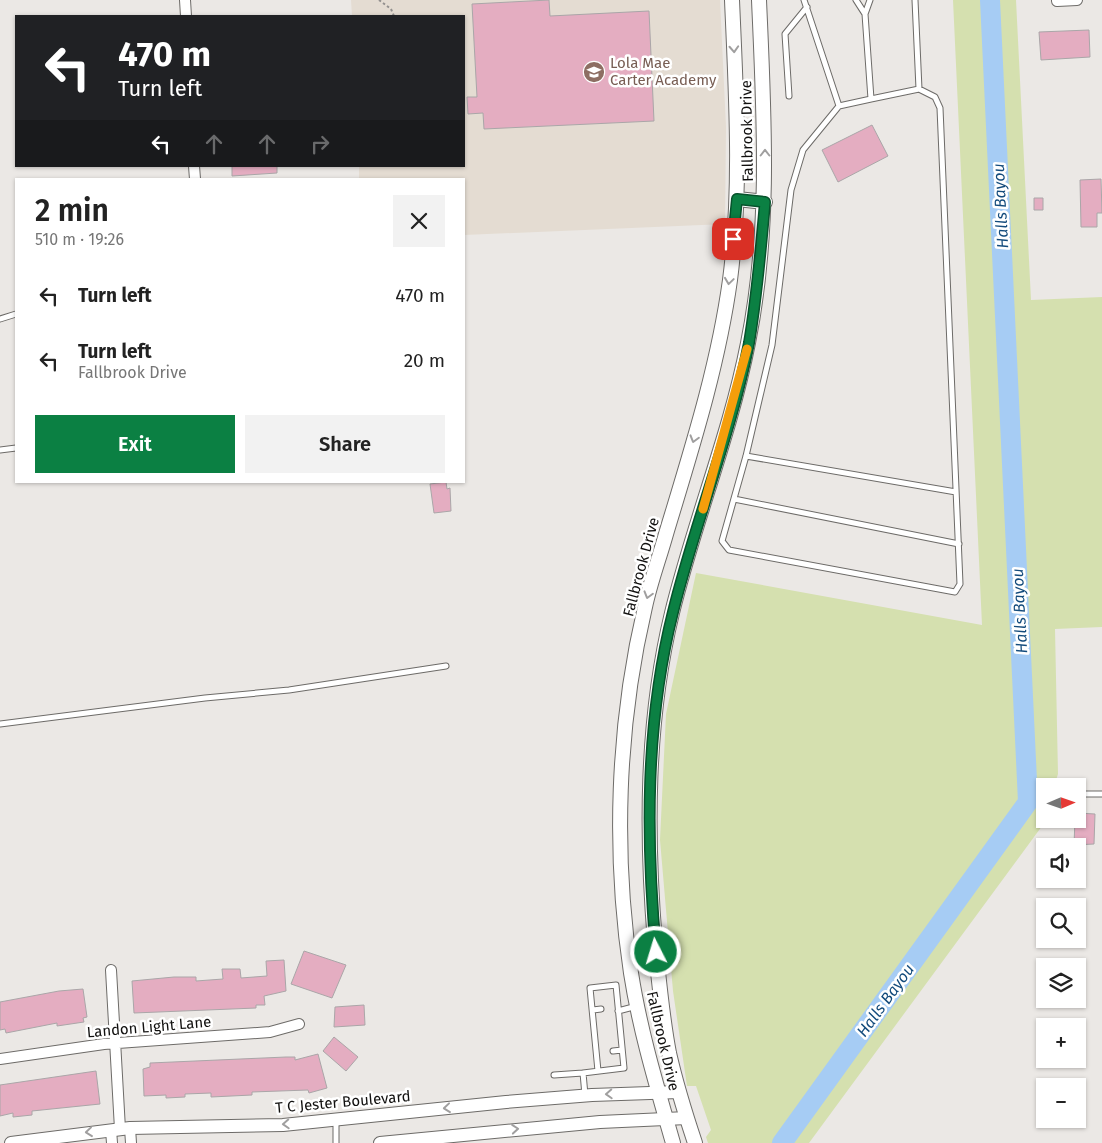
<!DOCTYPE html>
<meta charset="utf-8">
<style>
body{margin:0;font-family:"Fira Sans",sans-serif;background:#f2f2f2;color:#222;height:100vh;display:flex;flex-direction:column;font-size:19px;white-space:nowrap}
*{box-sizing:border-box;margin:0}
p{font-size:16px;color:#767676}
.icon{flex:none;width:28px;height:28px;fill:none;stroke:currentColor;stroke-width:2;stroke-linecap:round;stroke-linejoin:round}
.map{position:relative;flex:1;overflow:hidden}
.drawer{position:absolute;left:15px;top:178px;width:450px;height:305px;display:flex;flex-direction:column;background:#fff;border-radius:0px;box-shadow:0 1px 4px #0004}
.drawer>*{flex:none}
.guide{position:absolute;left:15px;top:15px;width:450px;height:152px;border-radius:0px;box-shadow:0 1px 4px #0004;background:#202124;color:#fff;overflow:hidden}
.needle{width:32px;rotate:88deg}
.fabs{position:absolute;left:1036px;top:778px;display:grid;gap:10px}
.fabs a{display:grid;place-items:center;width:50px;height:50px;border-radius:0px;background:#fff;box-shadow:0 1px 4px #0004;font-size:25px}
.pin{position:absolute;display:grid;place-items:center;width:42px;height:42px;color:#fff;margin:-21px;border-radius:10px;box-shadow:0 2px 8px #0006}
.me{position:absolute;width:55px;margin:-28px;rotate:355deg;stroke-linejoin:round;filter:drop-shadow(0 0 4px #0008)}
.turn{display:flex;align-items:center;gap:18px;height:105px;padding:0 20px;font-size:22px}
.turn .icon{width:65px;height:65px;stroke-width:2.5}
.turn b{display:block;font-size:35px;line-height:42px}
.lanes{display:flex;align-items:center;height:48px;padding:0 20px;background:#0003;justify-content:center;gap:25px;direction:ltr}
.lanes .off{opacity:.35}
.round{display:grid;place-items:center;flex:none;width:52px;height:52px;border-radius:0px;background:#f2f2f2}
.headline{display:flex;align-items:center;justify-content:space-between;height:85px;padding:0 20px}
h1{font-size:30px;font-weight:600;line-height:38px}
.cta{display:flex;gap:10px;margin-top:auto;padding:10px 20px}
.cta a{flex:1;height:58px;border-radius:0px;background:#0b8043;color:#fff;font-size:20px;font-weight:600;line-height:58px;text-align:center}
.cta a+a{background:#f2f2f2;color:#222}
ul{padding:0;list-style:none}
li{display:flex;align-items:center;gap:15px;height:65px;padding:0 20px}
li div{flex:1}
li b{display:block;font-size:19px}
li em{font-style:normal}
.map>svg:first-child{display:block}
.built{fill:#e4dcd2}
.green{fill:#d5e0af}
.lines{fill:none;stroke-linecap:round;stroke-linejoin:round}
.river{stroke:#a6ccf4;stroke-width:20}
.building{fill:#e4adc1;stroke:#aaa6a8}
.service-casing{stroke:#6d6b68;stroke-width:7}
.minor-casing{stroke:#6d6b68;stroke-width:12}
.tertiary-casing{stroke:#6d6b68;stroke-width:14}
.secondary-casing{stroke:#6d6b68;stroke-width:16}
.path{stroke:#92908e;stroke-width:2;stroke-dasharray:2.5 2.5;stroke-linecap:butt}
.service{stroke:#fff;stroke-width:5}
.minor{stroke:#fff;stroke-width:10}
.tertiary{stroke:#fff;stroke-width:12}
.secondary{stroke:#fff;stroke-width:14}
.oneway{stroke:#a09f9f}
.route-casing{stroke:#07532c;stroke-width:12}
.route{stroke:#0b8043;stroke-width:9}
.slow{stroke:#f59e0b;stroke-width:9}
.labels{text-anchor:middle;stroke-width:5;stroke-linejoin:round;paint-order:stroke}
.education-label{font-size:15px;fill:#785e54;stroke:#fff;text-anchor:start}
.street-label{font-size:15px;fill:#11100f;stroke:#fff}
.water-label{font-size:16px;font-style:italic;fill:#134b7c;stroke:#fff}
</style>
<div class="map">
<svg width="1102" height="1143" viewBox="0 0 1102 1143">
<rect width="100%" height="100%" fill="#ebe8e5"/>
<path class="built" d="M 351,0 L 720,0 L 726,127 L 725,224 L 464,235 L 464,179 L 359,179 L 359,166 L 464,166 L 464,16 L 352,16 Z"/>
<path class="green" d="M 953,0 L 1016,0 L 1031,300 L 1102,297 L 1102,627 L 1055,629 L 1058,774 L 1054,786 L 1045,786 L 1045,822 L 809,1143 L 708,1143 L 706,1137 L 711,1130 L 696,1086 L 687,1086 L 673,991 L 660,840 L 666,714 L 696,573 L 982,625 Z"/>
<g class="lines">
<path class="river" d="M 782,1143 L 1028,802 L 990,0"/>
</g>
<path class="building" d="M 549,0 L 550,16 L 649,11 L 654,121 L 484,129 L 483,113 L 468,114 L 467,97 L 477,97 L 472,4 Z
M 1089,30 L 1090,57 L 1041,60 L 1039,32 Z
M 872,125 L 888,156 L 838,182 L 822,150 Z
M 232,166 L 277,166 L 277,173 L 232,176 Z
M 1101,179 L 1102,213 L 1097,213 L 1097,227 L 1081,227 L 1080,180 Z
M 1034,198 L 1043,198 L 1043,210 L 1034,210 Z
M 446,482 L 447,489 L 450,488 L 451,511 L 434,513 L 430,484 Z
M 1078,813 L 1095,814 L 1094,844 L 1074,845 L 1075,819 L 1078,819 Z
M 304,951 L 346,965 L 332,998 L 291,984 Z
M 284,960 L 286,991 L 264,996 L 265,1005 L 256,1005 L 256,1008 L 134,1013 L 132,981 L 174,977 L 196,977 L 196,981 L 223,979 L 222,969 L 240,969 L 241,978 L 267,976 L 266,961 Z
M 83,989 L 87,1017 L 83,1018 L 84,1022 L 57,1026 L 57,1023 L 6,1033 L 5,1029 L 0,1030 L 0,1002 L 59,991 Z
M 364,1005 L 365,1025 L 334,1027 L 335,1007 Z
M 334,1037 L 358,1057 L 346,1071 L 323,1051 Z
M 318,1054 L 327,1088 L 309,1093 L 308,1090 L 252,1092 L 252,1095 L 211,1097 L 211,1093 L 185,1094 L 185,1097 L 166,1098 L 166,1095 L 144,1096 L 143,1069 L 150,1067 L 150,1063 L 286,1057 L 295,1057 L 295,1060 Z
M 96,1071 L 100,1104 L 32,1111 L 32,1115 L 13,1117 L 13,1113 L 0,1116 L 0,1085 Z"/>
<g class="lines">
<g class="service-casing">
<path id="service" d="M 804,0 L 839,106
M 856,0 L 865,14 L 871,99 L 839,106 L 803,150 L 791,190 L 772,345 L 746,456 L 722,541 L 729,550 L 955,592 L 960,584 L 940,108 L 935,97 L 919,89 L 915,0
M 865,14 L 870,0
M 789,96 L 785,34 L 807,7
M 871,99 L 919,89
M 0,319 L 16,314
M 0,450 L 16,448
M 746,456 L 956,492
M 734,499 L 959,544
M 0,724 L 205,698 L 289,690 L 446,666
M 1080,794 L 1102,794
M 593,1010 L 601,1009
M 618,1011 L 637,1006
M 613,1051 L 622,1050
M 583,1073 L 624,1068 L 616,985 L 590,988 L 598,1071
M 554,1075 L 583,1073 L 585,1095
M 336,1121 L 336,1143"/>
</g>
<g class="minor-casing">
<path id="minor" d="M 185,0 L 186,16
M 1057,1 L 1077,0
M 194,166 L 195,179
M 111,970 L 120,1129
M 0,1059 L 104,1044 L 270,1032 L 299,1024
M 130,1128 L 131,1143
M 111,1130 L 112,1143"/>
</g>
<g class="tertiary-casing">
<path id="tertiary" d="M 11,1143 L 130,1128 L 283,1125 L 506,1102 L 592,1095 L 679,1092
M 380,1143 L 600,1122 L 687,1118"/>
</g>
<g class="secondary-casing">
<path id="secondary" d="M 737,199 L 765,202
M 673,1143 C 657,1087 640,1031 631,973 C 613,853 617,726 645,607 C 650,583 659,559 666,534 C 691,451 718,367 730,280 C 742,187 736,94 732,0
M 695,1143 C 685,1113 676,1084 669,1053 C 662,1017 659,980 655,943 C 646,833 646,721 672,613 C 694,522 730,435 748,343 C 771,229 764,115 759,0"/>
</g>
<path class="path" d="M 379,0 L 391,9 L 394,16"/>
<use href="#service" class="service"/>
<use href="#minor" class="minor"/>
<use href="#tertiary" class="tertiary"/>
<use href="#secondary" class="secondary"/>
</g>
<defs><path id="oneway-chevron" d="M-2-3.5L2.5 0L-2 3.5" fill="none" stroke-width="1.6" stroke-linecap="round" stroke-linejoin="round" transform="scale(1.25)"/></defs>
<g class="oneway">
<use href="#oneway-chevron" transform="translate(734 49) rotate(87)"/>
<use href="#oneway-chevron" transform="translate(765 153) rotate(-90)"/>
<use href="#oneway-chevron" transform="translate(729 281) rotate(98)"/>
<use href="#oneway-chevron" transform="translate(694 439) rotate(106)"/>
<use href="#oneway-chevron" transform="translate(648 595) rotate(106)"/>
<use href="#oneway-chevron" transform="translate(609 1094) rotate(177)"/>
<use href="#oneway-chevron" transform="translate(447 1108) rotate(174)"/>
<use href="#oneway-chevron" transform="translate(286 1124) rotate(177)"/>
<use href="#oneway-chevron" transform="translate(515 1129) rotate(-5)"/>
<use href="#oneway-chevron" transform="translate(89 1132) rotate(174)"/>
</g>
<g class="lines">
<g class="route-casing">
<path id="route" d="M 656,952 C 646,839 645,723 673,612 C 695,522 731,434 749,343 C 757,296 761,249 765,202 L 737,199 L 733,239"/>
</g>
<use href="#route" class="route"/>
<path class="slow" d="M 703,509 L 747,349"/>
</g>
<defs>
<g id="school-disc" transform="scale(1.125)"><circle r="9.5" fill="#8d6e63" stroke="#fff"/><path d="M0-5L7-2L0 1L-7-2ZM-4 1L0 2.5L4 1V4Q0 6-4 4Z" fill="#fff"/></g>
</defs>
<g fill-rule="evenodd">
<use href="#school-disc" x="594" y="72"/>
</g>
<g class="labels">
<g class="education-label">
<text x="610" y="68">Lola Mae<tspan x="610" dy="17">Carter Academy</tspan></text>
</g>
<g class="street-label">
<text transform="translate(747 131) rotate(-91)" y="5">Fallbrook Drive</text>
<text transform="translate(641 567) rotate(-75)" y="5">Fallbrook Drive</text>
<text transform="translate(149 1027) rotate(-5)" y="5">Landon Light Lane</text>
<text transform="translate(663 1041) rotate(77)" y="5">Fallbrook Drive</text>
<text transform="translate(343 1102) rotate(-5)" y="5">T C Jester Boulevard</text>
</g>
<g class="water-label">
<text transform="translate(1000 206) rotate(-93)" y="6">Halls Bayou</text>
<text transform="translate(1019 611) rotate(-93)" y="6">Halls Bayou</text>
<text transform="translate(885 1000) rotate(-54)" y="6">Halls Bayou</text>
</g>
</g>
</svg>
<div class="fabs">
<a><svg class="needle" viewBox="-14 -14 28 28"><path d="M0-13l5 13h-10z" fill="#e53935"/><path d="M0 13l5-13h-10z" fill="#767676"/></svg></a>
<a><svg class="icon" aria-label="sound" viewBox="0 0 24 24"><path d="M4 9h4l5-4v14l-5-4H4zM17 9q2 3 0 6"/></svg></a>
<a><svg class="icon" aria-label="search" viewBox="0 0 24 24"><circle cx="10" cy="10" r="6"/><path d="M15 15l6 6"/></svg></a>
<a><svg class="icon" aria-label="layers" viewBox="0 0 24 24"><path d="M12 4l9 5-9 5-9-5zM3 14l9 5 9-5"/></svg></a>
<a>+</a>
<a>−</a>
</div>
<div class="pin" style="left:733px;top:239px;background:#d93025"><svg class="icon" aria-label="arrive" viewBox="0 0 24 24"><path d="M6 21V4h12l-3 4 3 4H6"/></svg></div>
<svg class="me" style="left:656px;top:952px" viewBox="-20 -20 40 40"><circle r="17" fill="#0b8043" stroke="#fff" stroke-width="3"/><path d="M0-11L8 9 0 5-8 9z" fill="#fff"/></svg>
<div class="guide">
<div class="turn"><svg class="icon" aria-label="left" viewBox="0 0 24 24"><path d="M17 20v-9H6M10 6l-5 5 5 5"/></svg><div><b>470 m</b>Turn left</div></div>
<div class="lanes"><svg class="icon" aria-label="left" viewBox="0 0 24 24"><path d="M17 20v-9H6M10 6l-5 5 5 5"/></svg><svg class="icon off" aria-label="ahead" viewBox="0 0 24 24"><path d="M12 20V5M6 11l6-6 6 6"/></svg><svg class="icon off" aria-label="ahead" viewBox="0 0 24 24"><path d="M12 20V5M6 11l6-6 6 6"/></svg><svg class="icon off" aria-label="right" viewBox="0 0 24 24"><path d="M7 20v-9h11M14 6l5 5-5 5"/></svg></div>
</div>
<section class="drawer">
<div class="headline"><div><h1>2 min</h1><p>510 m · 19:26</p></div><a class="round"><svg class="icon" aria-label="close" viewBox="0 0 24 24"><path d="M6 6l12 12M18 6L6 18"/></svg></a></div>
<ul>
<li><svg class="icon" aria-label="left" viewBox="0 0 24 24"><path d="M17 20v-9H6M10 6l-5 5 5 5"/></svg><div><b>Turn left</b></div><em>470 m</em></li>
<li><svg class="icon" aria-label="left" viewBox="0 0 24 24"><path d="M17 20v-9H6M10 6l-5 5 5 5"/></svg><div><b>Turn left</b><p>Fallbrook Drive</p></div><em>20 m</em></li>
</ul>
<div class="cta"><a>Exit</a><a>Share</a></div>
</section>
</div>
